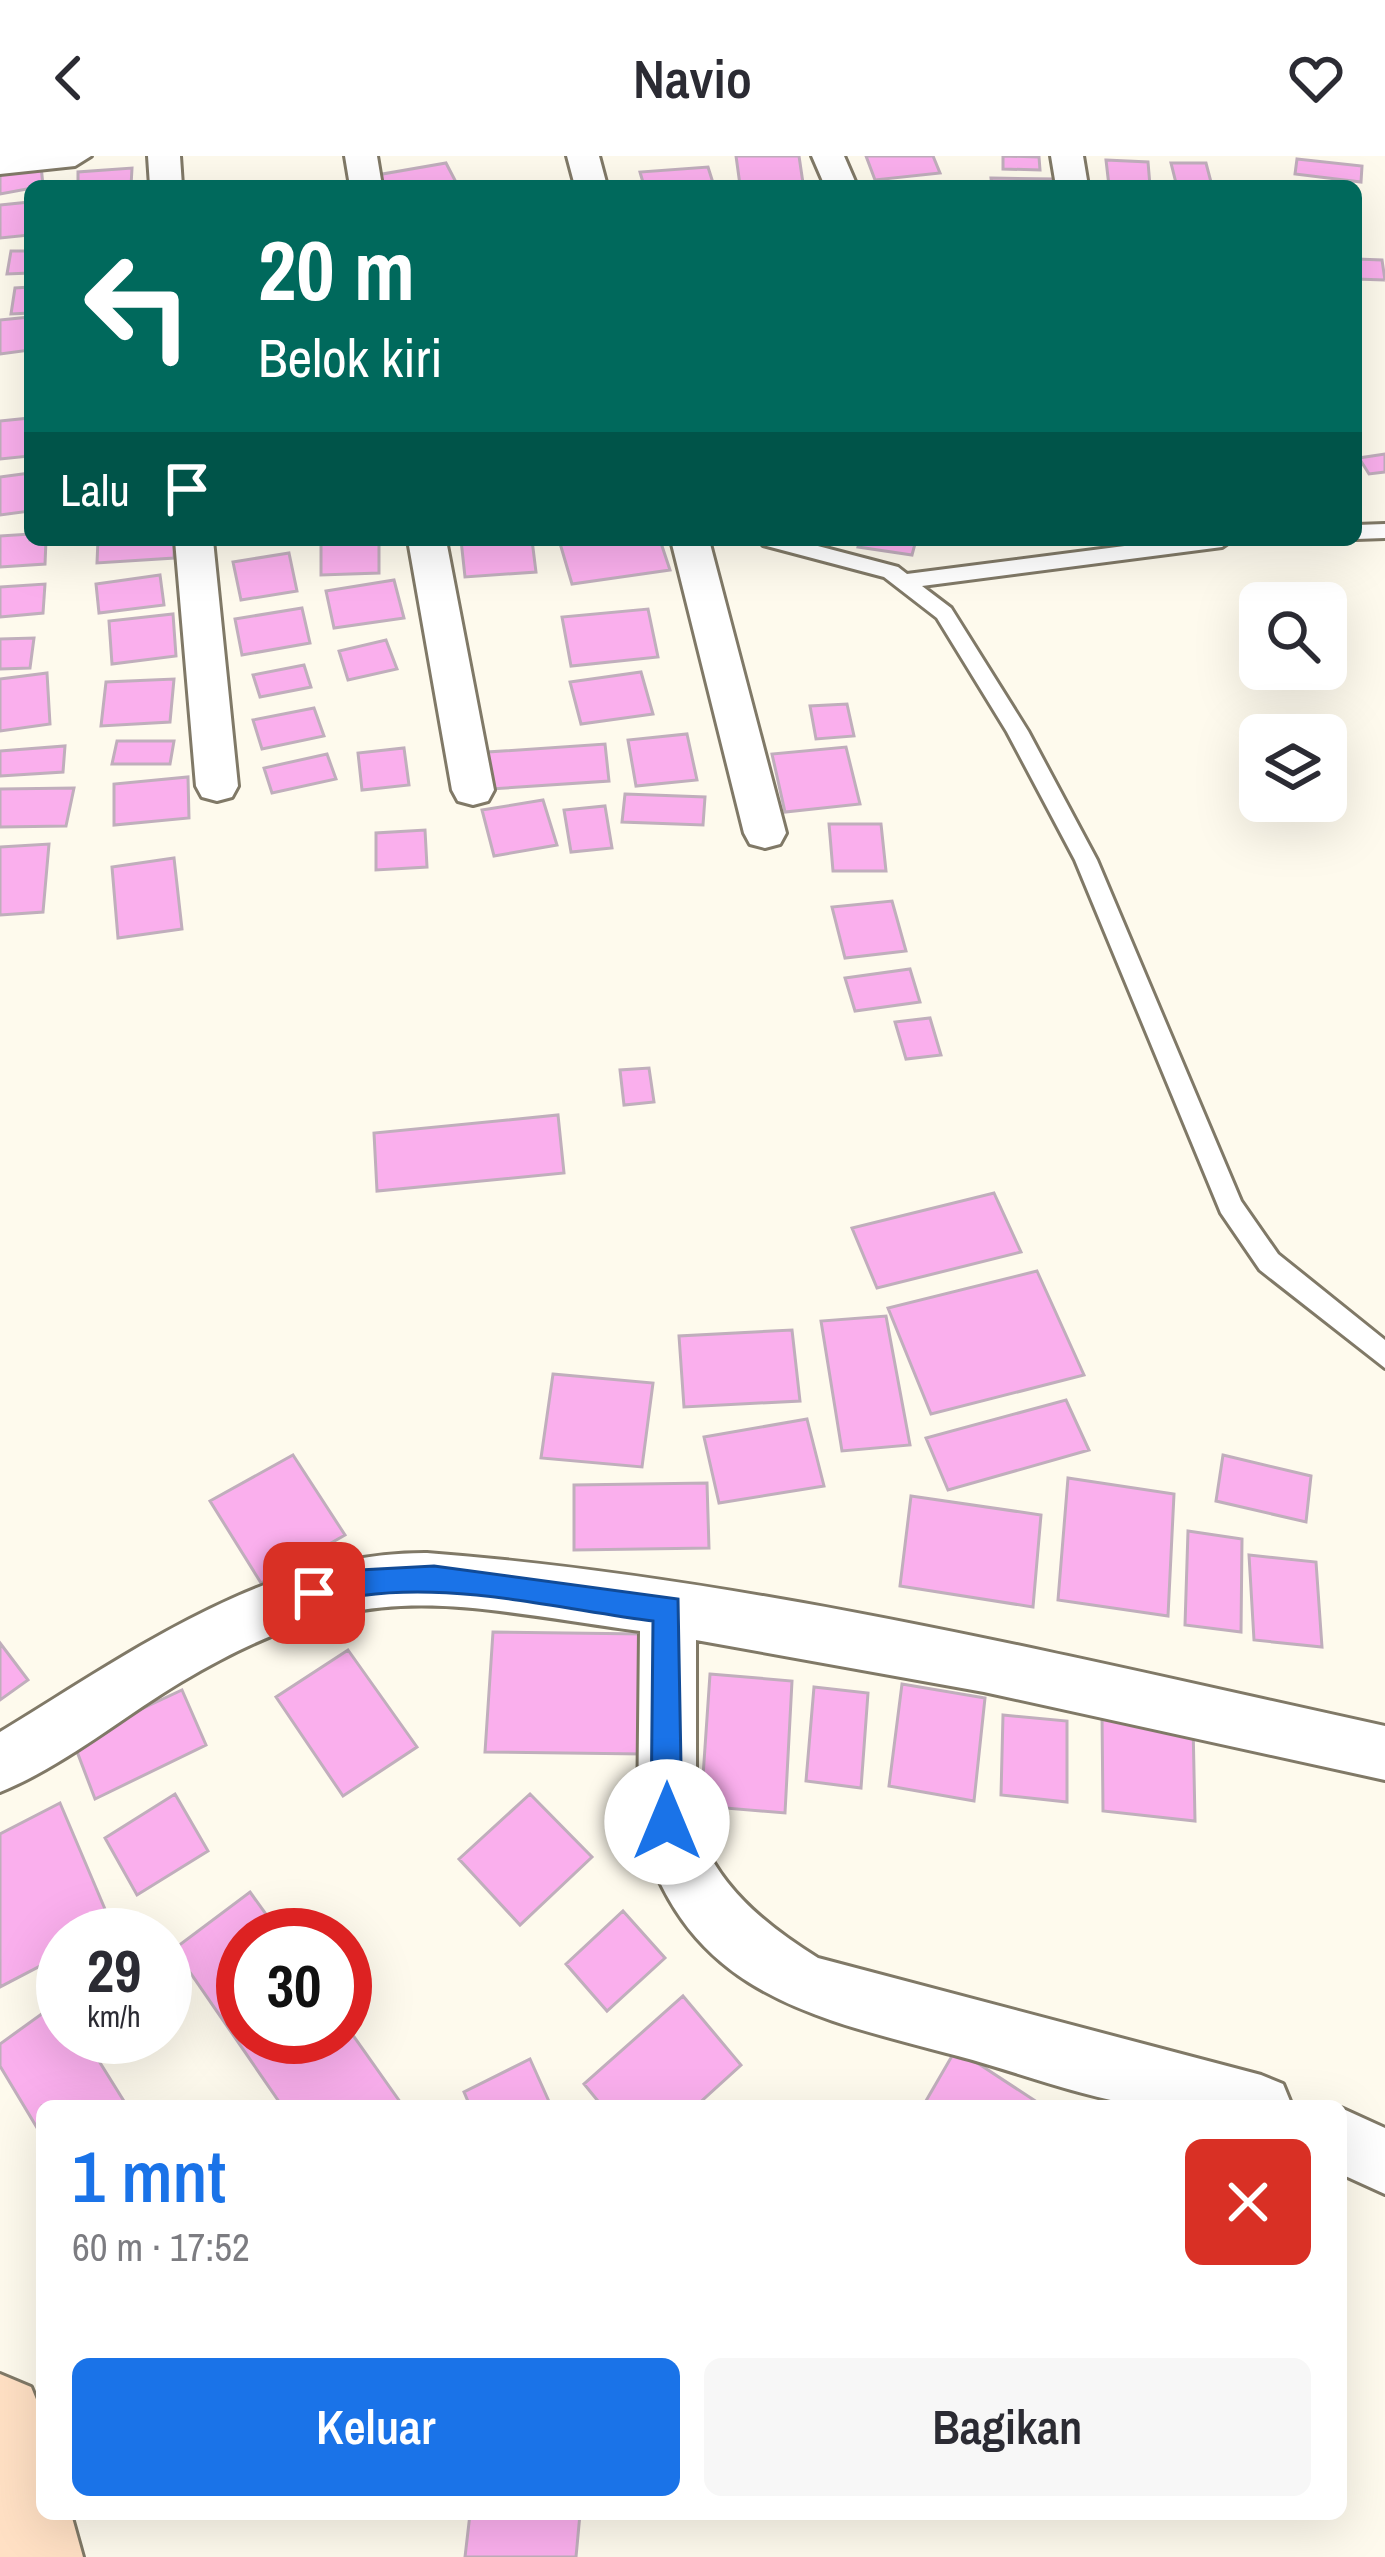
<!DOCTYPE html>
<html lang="id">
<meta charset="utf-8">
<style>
body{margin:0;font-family:"Archivo Narrow",sans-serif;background:#f7f7f7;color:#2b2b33;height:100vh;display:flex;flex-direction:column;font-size:45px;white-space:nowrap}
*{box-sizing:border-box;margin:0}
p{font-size:39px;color:#7c7c81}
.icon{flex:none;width:66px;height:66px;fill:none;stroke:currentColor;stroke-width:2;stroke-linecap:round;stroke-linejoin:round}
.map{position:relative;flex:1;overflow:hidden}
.side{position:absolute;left:36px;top:1944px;width:1311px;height:420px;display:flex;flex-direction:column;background:#fff;border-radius:18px;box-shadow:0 12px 48px #0002}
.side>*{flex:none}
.hud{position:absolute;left:24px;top:24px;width:1338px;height:366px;border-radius:18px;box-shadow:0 12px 48px #0002;background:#00695c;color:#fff;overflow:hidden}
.controls{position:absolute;left:1239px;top:426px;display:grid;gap:24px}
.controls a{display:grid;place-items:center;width:108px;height:108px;border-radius:18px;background:#fff;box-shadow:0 12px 48px #0002;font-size:60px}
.speed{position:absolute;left:36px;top:1752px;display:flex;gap:24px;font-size:60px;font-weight:700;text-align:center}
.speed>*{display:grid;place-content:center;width:156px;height:156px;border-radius:50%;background:#fff;box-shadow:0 12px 48px #0002;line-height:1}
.speed small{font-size:30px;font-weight:400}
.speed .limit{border:18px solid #d22;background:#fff;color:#111}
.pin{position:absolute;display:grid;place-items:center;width:102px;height:102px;color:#fff;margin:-51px;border-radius:24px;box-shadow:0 6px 18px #0006}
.me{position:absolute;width:132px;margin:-66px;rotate:0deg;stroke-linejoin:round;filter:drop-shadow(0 0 9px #0008)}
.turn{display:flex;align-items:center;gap:42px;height:252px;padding:0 36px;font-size:54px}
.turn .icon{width:156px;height:156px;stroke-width:2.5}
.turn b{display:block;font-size:84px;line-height:102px}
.then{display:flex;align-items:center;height:114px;padding:0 36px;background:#0003;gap:24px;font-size:45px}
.round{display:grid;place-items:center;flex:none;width:126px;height:126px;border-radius:18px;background:#f7f7f7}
.head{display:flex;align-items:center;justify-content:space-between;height:204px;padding:0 36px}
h1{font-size:72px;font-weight:600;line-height:90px;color:#1a73e8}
.button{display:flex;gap:24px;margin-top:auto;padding:24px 36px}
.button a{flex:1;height:138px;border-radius:18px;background:#1a73e8;color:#fff;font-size:48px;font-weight:600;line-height:138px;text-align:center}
.button a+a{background:#f7f7f7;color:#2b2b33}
header{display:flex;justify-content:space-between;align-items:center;height:156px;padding:0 36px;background:#fff;font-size:54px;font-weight:600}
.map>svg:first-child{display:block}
.building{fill:#faafed;stroke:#c0aebc;stroke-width:3}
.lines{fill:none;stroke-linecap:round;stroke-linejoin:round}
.lane-casing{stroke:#807967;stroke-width:6}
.street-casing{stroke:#807967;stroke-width:6}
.secondary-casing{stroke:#807967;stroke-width:6}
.lane{fill:#fff;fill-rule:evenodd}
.street{fill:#fff;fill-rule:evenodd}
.secondary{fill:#ffe0c4;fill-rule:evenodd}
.route{fill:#1a73e8;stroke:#114b97;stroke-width:3}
</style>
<header><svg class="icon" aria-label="back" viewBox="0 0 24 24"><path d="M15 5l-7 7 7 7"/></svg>Navio<svg class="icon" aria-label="heart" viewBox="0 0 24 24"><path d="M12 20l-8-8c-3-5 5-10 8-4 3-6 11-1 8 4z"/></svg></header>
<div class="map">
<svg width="1385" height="2401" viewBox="0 0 1385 2401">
<rect width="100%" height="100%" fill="#fefaed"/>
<path class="building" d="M 736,0 L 799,0 L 803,27 L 740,29 Z
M 866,0 L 933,0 L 940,17 L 875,24 Z
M 1003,0 L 1039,1 L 1040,14 L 1003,13 Z
M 1297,3 L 1362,10 L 1361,26 L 1295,18 Z
M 1106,4 L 1148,6 L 1150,30 L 1109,30 Z
M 446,7 L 458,30 L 382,30 L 377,19 Z
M 1171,7 L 1206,7 L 1211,26 L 1176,27 Z
M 41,9 L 43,30 L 0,38 L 0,14 Z
M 708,11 L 714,30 L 644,30 L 640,16 Z
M 132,12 L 131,30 L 78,30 L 78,16 Z
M 991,22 L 1055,23 L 1056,30 L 992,30 Z
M 30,46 L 30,79 L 0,82 L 0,49 Z
M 11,95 L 30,95 L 30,117 L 7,118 Z
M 1356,103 L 1382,104 L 1385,124 L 1356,123 Z
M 30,131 L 30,157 L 11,158 L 15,132 Z
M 30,161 L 30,194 L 0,198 L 0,164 Z
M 30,262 L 30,300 L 0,303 L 0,265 Z
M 1385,298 L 1385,316 L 1369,318 L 1359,302 Z
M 30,317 L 30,355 L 0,359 L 0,321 Z
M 30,378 L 30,384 L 46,384 L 45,408 L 0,411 L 0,380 Z
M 98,384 L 174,384 L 174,402 L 97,407 Z
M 321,384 L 379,384 L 379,417 L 321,419 Z
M 461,384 L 532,384 L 536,416 L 465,421 Z
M 559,384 L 660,384 L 670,414 L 572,428 Z
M 860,384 L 916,384 L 912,399 L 858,391 Z
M 289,397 L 297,435 L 241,444 L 233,406 Z
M 160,419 L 164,449 L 99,457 L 96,428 Z
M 394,424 L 404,462 L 334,472 L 326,435 Z
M 45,428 L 43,457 L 0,461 L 0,431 Z
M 302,452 L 310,487 L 242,499 L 235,463 Z
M 648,453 L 658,501 L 571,510 L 562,461 Z
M 173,458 L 176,500 L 112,508 L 109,465 Z
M 34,482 L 30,512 L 0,513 L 0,483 Z
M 386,484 L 397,513 L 348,524 L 339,495 Z
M 304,509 L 311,531 L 260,541 L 253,519 Z
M 641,516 L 653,558 L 581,568 L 570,526 Z
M 47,517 L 50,568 L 0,575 L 0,523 Z
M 174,523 L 170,566 L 101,570 L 106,526 Z
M 847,548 L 854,580 L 816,583 L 810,550 Z
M 314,552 L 324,580 L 262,593 L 253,564 Z
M 687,578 L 697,624 L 636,630 L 628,584 Z
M 117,585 L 174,585 L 170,608 L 112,608 Z
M 605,588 L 609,625 L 491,633 L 488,596 Z
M 65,590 L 63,616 L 0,620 L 0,595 Z
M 846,591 L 860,648 L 785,656 L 772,598 Z
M 404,592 L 409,629 L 362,634 L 358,597 Z
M 327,598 L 336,623 L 272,637 L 264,612 Z
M 188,621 L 189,662 L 114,669 L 114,628 Z
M 74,632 L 66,670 L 0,671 L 0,633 Z
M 625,638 L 705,641 L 703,669 L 622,666 Z
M 543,644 L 557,689 L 494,700 L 482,654 Z
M 605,650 L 612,692 L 571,696 L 564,654 Z
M 829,668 L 881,668 L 886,715 L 833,715 Z
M 425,674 L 427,711 L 376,714 L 376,677 Z
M 49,688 L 43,756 L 0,759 L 0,691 Z
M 174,702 L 182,773 L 118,782 L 112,711 Z
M 892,745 L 906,795 L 845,802 L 832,751 Z
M 910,813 L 920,846 L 855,855 L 845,822 Z
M 930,862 L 941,899 L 906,903 L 895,866 Z
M 649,912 L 654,946 L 624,949 L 620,914 Z
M 558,959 L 564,1017 L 377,1035 L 374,977 Z
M 994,1037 L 1021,1096 L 877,1132 L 852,1072 Z
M 1037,1115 L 1084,1219 L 931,1258 L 888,1152 Z
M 886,1160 L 910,1289 L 842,1295 L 821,1165 Z
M 792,1174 L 800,1245 L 684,1251 L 679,1180 Z
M 553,1218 L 653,1227 L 642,1311 L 541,1302 Z
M 1066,1244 L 1089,1294 L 948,1334 L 926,1282 Z
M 807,1263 L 824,1330 L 719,1347 L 704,1281 Z
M 293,1299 L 345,1379 L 261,1427 L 210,1345 Z
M 1223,1299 L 1311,1320 L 1306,1366 L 1216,1345 Z
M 1068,1322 L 1174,1338 L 1168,1460 L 1058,1444 Z
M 707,1327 L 709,1392 L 574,1394 L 574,1329 Z
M 911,1340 L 1041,1359 L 1033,1451 L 900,1430 Z
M 1188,1375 L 1242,1383 L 1241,1476 L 1185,1469 Z
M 1249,1399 L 1316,1406 L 1322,1491 L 1254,1484 Z
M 493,1476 L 644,1478 L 642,1598 L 485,1596 Z
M 0,1487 L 28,1524 L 0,1544 Z
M 348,1494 L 417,1591 L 343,1640 L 276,1541 Z
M 710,1518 L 792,1525 L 785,1657 L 701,1650 Z
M 902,1528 L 985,1542 L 974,1645 L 889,1630 Z
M 814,1531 L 868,1537 L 861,1632 L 806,1625 Z
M 182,1534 L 206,1589 L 95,1643 L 73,1585 Z
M 1102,1558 L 1193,1567 L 1195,1665 L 1103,1655 Z
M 1003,1559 L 1067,1565 L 1067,1646 L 1001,1639 Z
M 175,1638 L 208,1695 L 137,1739 L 105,1682 Z
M 530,1638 L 592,1701 L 520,1769 L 459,1703 Z
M 60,1647 L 113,1772 L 99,1779 L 63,1779 L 63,1798 L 0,1831 L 0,1678 Z
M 250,1736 L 281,1779 L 243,1779 L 243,1881 L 345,1881 L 345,1868 L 403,1950 L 282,1950 L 174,1793 Z
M 623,1755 L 665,1802 L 607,1855 L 566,1808 Z
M 683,1840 L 741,1909 L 696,1950 L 602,1950 L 584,1928 Z
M 61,1844 L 63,1881 L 84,1881 L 127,1950 L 42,1950 L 42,1980 L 0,1910 L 0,1888 Z
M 956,1893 L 1043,1950 L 923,1950 Z
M 530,1903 L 551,1950 L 470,1950 L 464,1936 Z
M 470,2358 L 580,2358 L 576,2401 L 465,2401 Z"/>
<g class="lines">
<g class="lane-casing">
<path id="lane" d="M 1385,368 L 1385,382 L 1356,383 L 1356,369 Z
M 760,384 L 795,384 L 898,411 L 907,418 L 1171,384 L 1232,384 L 1222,391 L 922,430 L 951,452 L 1028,575 L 1097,704 L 1241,1045 L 1278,1098 L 1385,1184 L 1385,1212 L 1260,1114 L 1221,1057 L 1075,704 L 1007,576 L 937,462 L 884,421 L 763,389 Z"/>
</g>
<g class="street-casing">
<path id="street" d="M 0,0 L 91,0 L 75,10 L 0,18 Z
M 148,0 L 180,0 L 182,30 L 150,30 Z
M 345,0 L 377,0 L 382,30 L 350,30 Z
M 567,0 L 599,0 L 607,30 L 575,30 Z
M 812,0 L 844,0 L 857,30 L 825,30 Z
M 1051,0 L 1083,0 L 1088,30 L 1056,30 Z
M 175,384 L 213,384 L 238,630 L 232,641 L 217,645 L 202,641 L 196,630 Z
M 408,384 L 446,384 L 494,634 L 488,645 L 473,649 L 458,645 L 452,634 Z
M 671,384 L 709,384 L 786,677 L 780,688 L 765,692 L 750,688 L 744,677 Z
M 427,1397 C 750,1422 1070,1501 1385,1570 L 1385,1624 L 984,1536 L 696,1484 L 696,1666 C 713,1727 766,1770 818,1802 L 1261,1919 L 1283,1928 L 1292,1950 C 1244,1950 1192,1956 1145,1950 C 1083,1942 1018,1916 958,1900 C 808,1860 684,1838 638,1666 L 640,1475 C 444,1448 362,1418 181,1526 C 121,1562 64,1610 0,1636 L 0,1576 C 132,1496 267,1396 427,1397 Z
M 1341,1952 L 1385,1972 L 1385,2038 L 1341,2018 Z"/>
</g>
<g class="secondary-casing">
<path id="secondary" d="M 0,2218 L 31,2231 L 42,2258 L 42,2358 L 71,2358 L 83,2401 L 0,2401 Z"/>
</g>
<use href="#lane" class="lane"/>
<use href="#street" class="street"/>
<use href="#secondary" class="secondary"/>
</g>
<path class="route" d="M 434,1410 L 678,1443 L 682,1666 L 678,1676 L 667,1681 L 656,1676 L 651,1666 L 653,1465 C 545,1451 421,1417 314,1450 L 299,1437 L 304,1427 L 341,1415 Z"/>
</svg>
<div class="controls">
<a><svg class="icon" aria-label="search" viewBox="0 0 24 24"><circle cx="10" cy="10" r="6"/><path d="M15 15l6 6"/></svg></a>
<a><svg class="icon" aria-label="layers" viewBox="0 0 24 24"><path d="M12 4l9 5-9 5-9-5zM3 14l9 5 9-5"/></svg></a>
</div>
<div class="speed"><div>29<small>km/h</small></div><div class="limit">30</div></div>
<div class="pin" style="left:314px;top:1437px;background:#d93025"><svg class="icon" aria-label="arrive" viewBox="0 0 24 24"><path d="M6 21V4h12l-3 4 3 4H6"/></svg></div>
<svg class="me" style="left:667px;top:1666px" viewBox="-20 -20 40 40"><circle r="19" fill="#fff"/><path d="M0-13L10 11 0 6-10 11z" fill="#1a73e8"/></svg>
<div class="hud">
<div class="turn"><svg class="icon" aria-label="left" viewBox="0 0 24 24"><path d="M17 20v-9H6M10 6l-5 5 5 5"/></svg><div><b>20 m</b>Belok kiri</div></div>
<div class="then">Lalu<svg class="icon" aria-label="arrive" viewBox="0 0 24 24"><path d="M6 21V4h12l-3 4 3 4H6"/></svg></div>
</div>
<section class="side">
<div class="head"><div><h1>1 mnt</h1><p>60 m · 17:52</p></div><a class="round" style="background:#d93025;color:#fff"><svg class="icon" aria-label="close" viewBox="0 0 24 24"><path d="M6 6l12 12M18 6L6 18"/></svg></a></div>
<div class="button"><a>Keluar</a><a>Bagikan</a></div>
</section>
</div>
